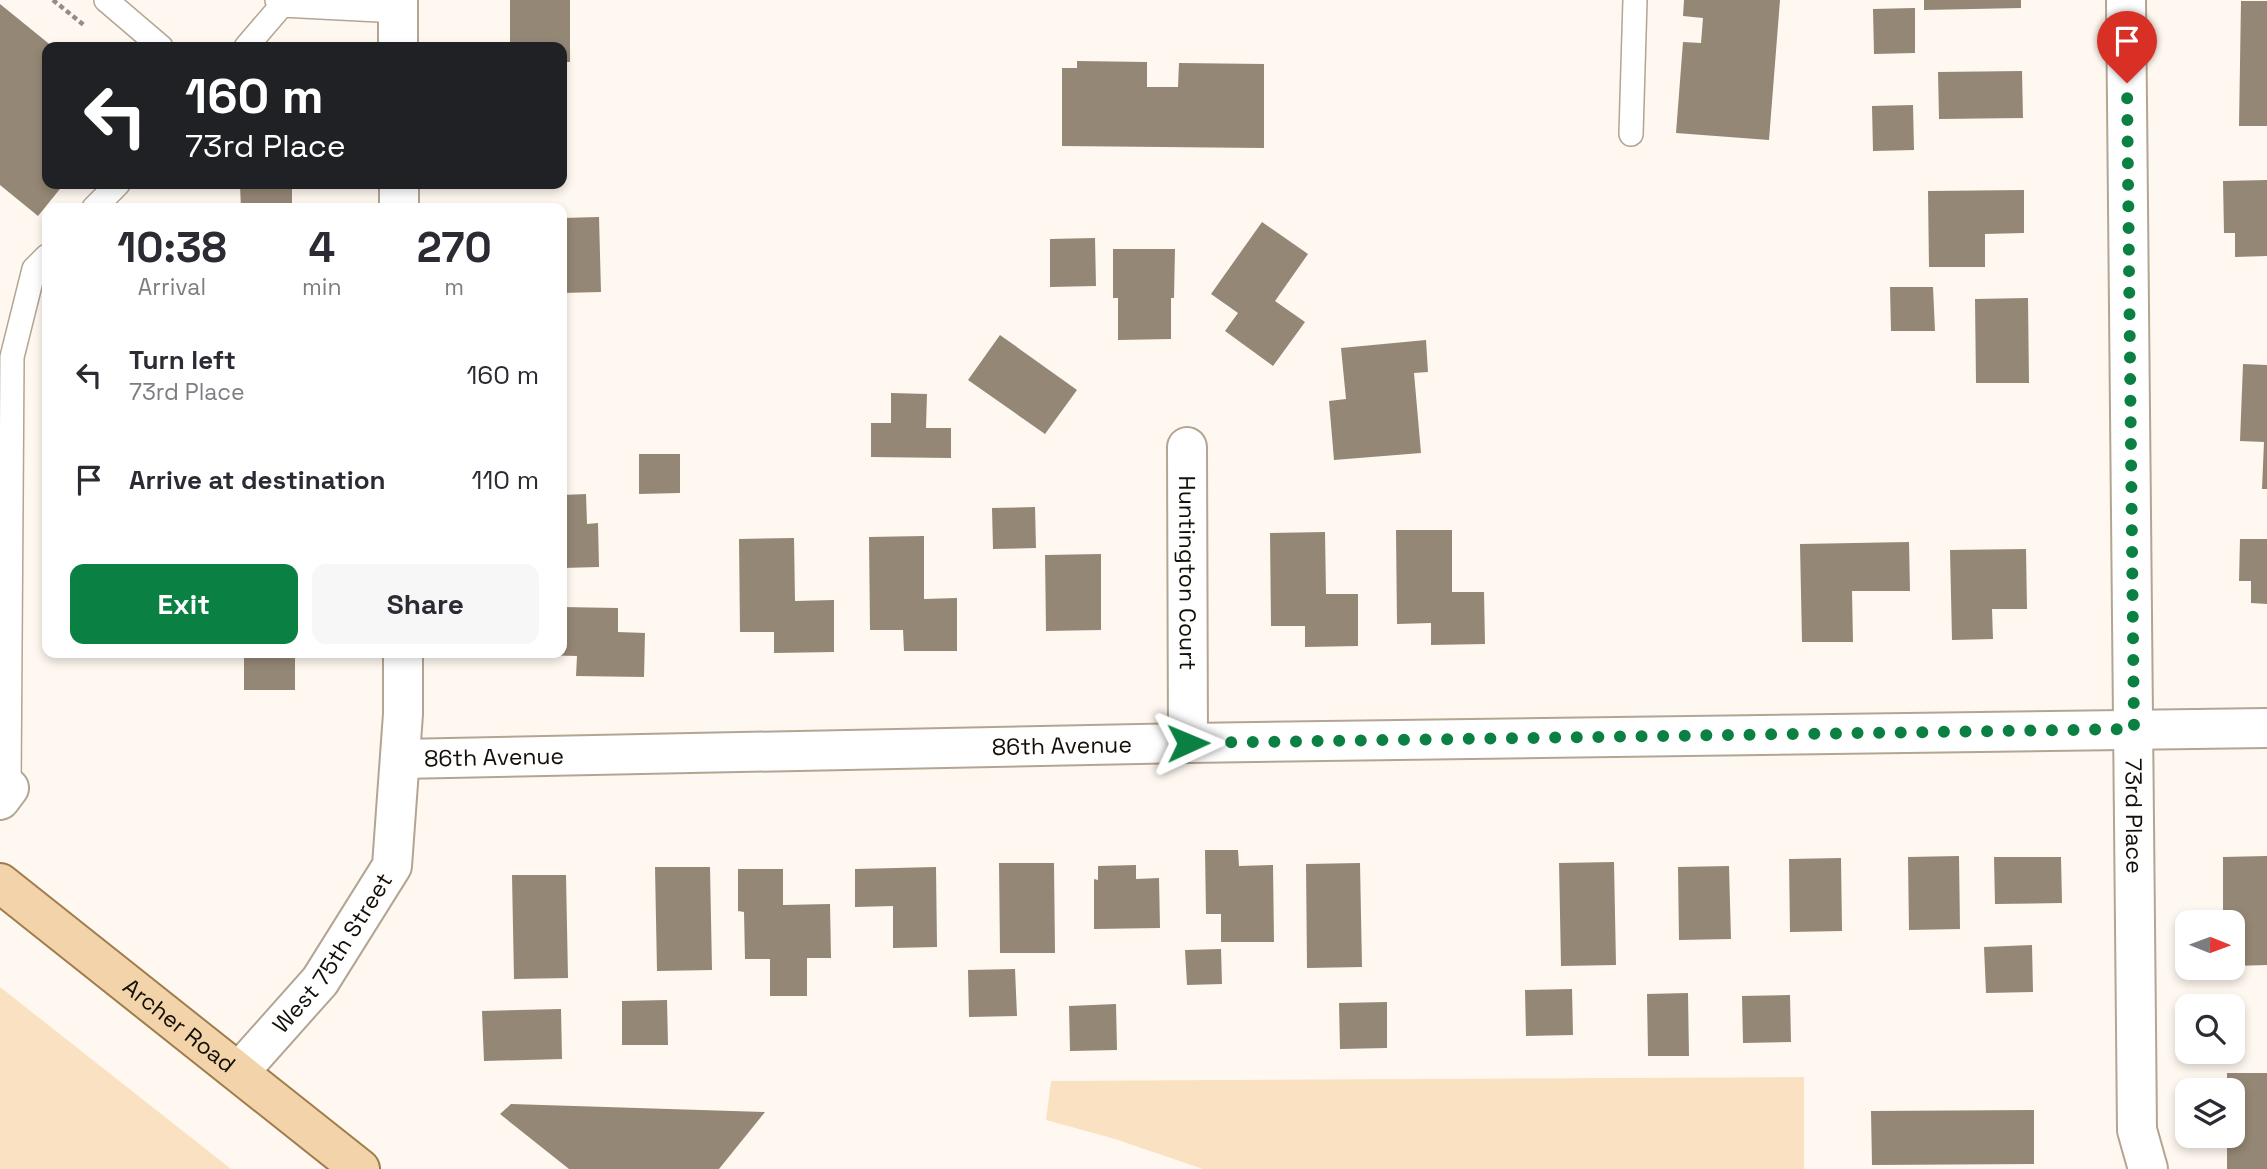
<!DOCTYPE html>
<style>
body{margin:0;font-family:"Space Grotesk",sans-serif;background:#f7f7f7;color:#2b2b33;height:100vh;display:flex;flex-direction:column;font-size:26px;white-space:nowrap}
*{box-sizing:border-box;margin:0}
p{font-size:23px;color:#7c7c81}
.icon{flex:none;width:38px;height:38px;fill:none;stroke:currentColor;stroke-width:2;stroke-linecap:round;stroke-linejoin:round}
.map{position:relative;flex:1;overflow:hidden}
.sheet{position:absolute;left:42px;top:203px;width:525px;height:455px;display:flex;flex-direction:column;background:#fff;border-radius:14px;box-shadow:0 4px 10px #0003}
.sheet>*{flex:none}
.banner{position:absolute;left:42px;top:42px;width:525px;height:147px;border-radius:14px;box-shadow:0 4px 10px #0003;background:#202124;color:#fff;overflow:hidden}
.needle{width:46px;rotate:91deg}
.buttons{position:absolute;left:2175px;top:910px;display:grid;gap:14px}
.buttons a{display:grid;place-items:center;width:70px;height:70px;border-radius:14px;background:#fff;box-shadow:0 4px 10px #0003;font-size:35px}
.pin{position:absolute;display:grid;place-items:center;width:60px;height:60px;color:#fff;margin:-72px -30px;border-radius:50% 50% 50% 0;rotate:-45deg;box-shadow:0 0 7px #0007}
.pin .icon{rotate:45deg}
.me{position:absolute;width:77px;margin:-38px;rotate:89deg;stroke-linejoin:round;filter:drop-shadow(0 0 5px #0008)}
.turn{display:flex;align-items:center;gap:24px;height:147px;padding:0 28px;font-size:32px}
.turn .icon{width:91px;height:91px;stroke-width:2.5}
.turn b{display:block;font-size:49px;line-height:60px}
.eta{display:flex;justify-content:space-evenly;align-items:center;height:119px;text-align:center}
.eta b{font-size:42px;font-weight:600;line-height:49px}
.cta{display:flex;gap:14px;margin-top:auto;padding:14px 28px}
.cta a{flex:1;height:80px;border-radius:14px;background:#0b8043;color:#fff;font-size:28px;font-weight:600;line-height:80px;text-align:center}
.cta a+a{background:#f7f7f7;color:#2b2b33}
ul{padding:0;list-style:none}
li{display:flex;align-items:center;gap:21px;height:105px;padding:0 28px}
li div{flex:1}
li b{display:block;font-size:26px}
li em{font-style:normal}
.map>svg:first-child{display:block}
.green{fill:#fae1c1}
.building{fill:#958775}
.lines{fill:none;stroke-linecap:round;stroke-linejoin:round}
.service-casing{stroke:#b3a593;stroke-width:26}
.minor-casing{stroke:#b3a593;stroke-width:42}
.primary-casing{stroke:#a07c4c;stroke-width:42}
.path{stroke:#938d86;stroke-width:4.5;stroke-dasharray:5 3.5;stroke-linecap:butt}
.service{stroke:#fff;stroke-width:23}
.minor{stroke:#fff;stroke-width:38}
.primary{stroke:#f3d4aa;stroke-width:38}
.route{stroke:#0b8043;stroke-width:12;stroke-dasharray:0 21.6}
.labels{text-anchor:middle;stroke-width:6;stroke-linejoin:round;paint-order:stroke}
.street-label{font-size:23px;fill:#140f08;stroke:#fff}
</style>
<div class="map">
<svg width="2267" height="1169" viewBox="0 0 2267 1169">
<rect width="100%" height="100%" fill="#fef8f0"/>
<path class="green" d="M 0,987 L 231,1169 L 0,1169 Z
M 1804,1077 L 1804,1169 L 1203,1169 L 1115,1139 L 1046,1120 L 1051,1081 Z"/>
<path class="building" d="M 510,0 L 570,0 L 570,62 L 562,62 L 562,47 L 510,47 Z
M 1684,0 L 1780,0 L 1769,140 L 1676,133 L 1683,42 L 1701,43 L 1703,18 L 1683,16 Z
M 1924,0 L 2021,0 L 2021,8 L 1924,10 Z
M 2241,1 L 2267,1 L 2267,126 L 2239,126 Z
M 0,4 L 53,47 L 47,47 L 47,184 L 64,184 L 38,216 L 0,185 Z
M 1915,8 L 1915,53 L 1874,54 L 1873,9 Z
M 1077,61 L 1147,62 L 1147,87 L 1178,87 L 1179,63 L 1264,64 L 1264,148 L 1062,146 L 1062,68 L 1077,68 Z
M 2022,71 L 2023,118 L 1939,119 L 1938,72 Z
M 1913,105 L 1914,150 L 1873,151 L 1872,106 Z
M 2267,180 L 2267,256 L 2235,257 L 2235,233 L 2224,233 L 2223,181 Z
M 292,185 L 292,208 L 241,208 L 240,186 Z
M 2024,190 L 2024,233 L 1985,234 L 1985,267 L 1929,267 L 1928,191 Z
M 599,217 L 601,292 L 562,293 L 562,218 Z
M 1262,222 L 1308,254 L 1275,301 L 1305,322 L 1273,366 L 1225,331 L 1238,313 L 1211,294 Z
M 1095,238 L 1096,286 L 1050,287 L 1050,239 Z
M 1113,249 L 1175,249 L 1174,298 L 1171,298 L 1171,339 L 1118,340 L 1118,298 L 1113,298 Z
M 1890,287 L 1933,287 L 1935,331 L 1891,331 Z
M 2028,298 L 2029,383 L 1976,383 L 1975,299 Z
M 1000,335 L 1077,390 L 1045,434 L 968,380 Z
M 1426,340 L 1428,372 L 1414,373 L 1421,453 L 1334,460 L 1329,401 L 1346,399 L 1341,348 Z
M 2243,364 L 2267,365 L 2267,489 L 2262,489 L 2264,442 L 2240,441 Z
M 891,393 L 927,394 L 926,428 L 951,428 L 951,458 L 871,457 L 871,423 L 891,423 Z
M 639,454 L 680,454 L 680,493 L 639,494 Z
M 586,494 L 587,524 L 598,523 L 599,567 L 562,568 L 562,495 Z
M 1035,507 L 1036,548 L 993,549 L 992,508 Z
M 1396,530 L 1452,530 L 1452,592 L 1484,592 L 1485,644 L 1431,645 L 1431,623 L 1397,624 Z
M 1325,532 L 1326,594 L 1358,594 L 1358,646 L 1305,647 L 1305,626 L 1271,626 L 1270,533 Z
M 924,536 L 924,599 L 957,598 L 957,651 L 904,651 L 903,630 L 870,630 L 869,537 Z
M 794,538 L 795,601 L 834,600 L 834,652 L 774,653 L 774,632 L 740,632 L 739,539 Z
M 2240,539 L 2267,539 L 2267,604 L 2251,603 L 2251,581 L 2239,581 Z
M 1909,542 L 1910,591 L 1852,591 L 1853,642 L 1802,642 L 1800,544 Z
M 2026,549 L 2027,609 L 1992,609 L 1993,639 L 1952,640 L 1950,550 Z
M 1101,554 L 1101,630 L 1046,631 L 1045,555 Z
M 562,607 L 618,608 L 618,632 L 645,633 L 644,677 L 576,676 L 577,656 L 536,655 L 536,653 L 562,653 Z
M 50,653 L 157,653 L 157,656 L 50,657 Z
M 244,653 L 295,653 L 295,690 L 244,690 Z
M 1205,850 L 1238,850 L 1239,866 L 1273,865 L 1274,942 L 1221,942 L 1221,914 L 1206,914 Z
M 1959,856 L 1960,929 L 1909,930 L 1908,857 Z
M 2267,856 L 2267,965 L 2233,966 L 2233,922 L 2223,922 L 2223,857 Z
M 1994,857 L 2061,857 L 2062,903 L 1995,904 Z
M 1841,858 L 1842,931 L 1790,932 L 1789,859 Z
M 1614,862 L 1616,965 L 1561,966 L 1559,863 Z
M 999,863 L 1054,863 L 1055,953 L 1000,953 Z
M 1360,863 L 1362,967 L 1307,968 L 1306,864 Z
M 1136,865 L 1136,879 L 1159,878 L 1160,928 L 1094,929 L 1094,879 L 1098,880 L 1098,866 Z
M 1729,866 L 1731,939 L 1679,940 L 1678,867 Z
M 655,867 L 710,867 L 712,970 L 657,971 Z
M 936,867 L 937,947 L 893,948 L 893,906 L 855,907 L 855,869 Z
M 738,869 L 783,869 L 783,905 L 830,904 L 831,958 L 807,958 L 807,996 L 770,996 L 770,959 L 745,959 L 744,912 L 738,911 Z
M 512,875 L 566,875 L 568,978 L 514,979 Z
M 2032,945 L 2033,992 L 1986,993 L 1984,947 Z
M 1221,949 L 1222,984 L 1187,985 L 1185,950 Z
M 1015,969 L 1017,1016 L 969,1017 L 968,970 Z
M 1572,989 L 1573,1035 L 1526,1036 L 1525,990 Z
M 1688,993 L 1689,1056 L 1648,1056 L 1647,994 Z
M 1790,995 L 1791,1042 L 1743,1043 L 1742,996 Z
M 667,1000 L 668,1045 L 622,1045 L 622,1001 Z
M 1387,1002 L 1387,1048 L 1340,1049 L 1339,1003 Z
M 1116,1004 L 1117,1050 L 1070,1051 L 1069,1006 Z
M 561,1009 L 562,1059 L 484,1061 L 482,1011 Z
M 2227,1073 L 2267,1073 L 2267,1169 L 2227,1169 L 2227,1136 L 2233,1136 L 2233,1090 L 2227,1090 Z
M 511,1104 L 765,1112 L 719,1169 L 569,1169 L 500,1114 Z
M 2034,1110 L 2034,1164 L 1872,1165 L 1871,1111 Z"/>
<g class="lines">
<g class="service-casing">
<path id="service" d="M 106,0 L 161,47
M 277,0 L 282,5 L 398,11
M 246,47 L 282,5
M 1631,134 L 1635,0
M 94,208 L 118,184
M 9,788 L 12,357 L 34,269 L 47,256"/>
</g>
<g class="minor-casing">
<g id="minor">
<path d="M 398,0 L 398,47"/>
<path id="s1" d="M 2126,0 L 2137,1130 L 2148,1169"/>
<path d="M 399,184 L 399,208"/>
<path id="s2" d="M 1187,447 L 1188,743"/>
<path id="s3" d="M 400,759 L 1188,743 L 2267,728"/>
<path d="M 0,800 L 9,788"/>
<path id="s4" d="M 239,1072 L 320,981 L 392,866 L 403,714 L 403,653"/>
</g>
</g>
<g class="primary-casing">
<g id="primary">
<path id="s5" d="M 0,883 L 360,1169"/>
</g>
</g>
<path class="path" d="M 53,0 L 85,26"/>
<use href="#service" class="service"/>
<use href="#minor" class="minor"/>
<use href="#primary" class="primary"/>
</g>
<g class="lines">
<path class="route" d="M 1188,743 L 2134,729 L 2127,83"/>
</g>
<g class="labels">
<g class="street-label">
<text dy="8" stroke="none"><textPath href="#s2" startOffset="126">Huntington Court</textPath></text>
<text dy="8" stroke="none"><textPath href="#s3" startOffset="662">86th Avenue</textPath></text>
<text dy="8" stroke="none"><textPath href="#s3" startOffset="94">86th Avenue</textPath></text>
<text dy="8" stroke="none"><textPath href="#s1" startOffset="816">73rd Place</textPath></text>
<text dy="8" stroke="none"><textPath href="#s4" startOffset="152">West 75th Street</textPath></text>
<text dy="8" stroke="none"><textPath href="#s5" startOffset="229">Archer Road</textPath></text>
</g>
</g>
</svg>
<div class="buttons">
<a><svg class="needle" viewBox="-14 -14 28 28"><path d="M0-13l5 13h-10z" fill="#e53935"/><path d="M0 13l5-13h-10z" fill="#7c7c81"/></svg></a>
<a><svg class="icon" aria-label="search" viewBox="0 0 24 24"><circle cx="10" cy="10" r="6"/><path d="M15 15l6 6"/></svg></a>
<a><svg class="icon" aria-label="layers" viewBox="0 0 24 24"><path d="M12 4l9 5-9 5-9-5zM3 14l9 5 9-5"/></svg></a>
</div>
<div class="pin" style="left:2127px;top:83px;background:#d93025"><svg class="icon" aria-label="arrive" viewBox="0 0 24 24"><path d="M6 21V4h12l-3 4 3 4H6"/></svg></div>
<svg class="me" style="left:1188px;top:743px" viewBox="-20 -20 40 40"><path d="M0-17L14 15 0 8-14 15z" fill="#0b8043" stroke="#fff" stroke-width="4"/></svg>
<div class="banner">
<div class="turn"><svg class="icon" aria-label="left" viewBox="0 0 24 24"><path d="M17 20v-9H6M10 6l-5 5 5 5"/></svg><div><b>160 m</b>73rd Place</div></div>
</div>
<section class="sheet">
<div class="eta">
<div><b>10:38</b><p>Arrival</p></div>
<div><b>4</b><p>min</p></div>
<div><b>270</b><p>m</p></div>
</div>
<ul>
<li><svg class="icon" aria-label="left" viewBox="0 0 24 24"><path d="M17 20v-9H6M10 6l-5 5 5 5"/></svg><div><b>Turn left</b><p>73rd Place</p></div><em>160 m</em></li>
<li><svg class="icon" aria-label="arrive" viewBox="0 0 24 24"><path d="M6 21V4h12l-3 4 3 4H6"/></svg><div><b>Arrive at destination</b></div><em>110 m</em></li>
</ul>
<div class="cta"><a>Exit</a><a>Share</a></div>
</section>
</div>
